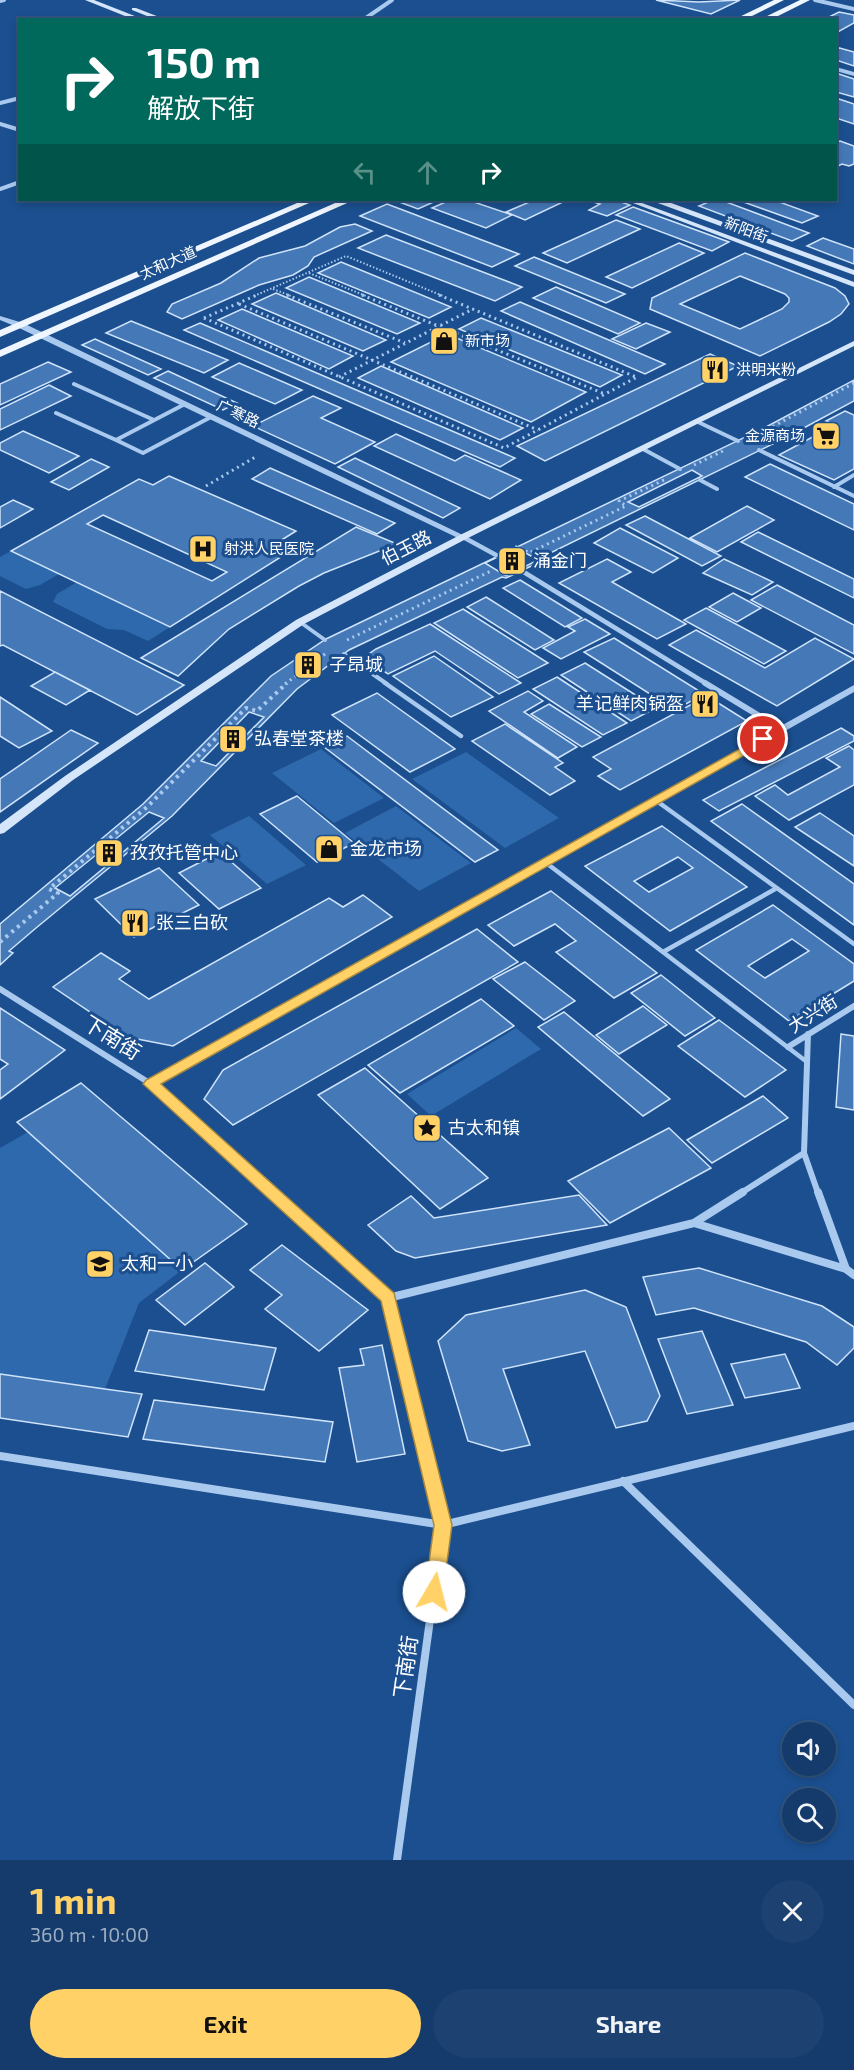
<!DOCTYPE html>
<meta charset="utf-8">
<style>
body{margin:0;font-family:"Exo 2","Noto Sans SC",sans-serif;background:#1d4271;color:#f1f3f6;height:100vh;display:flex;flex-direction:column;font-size:22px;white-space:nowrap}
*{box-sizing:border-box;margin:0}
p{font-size:20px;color:#9dadc1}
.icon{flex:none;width:33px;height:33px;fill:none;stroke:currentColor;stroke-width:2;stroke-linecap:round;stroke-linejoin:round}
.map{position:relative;height:1860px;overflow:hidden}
.details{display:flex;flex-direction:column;background:#143b6b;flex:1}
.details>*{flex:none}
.hud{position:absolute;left:18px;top:18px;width:819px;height:183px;border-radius:0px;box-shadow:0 3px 9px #0003,0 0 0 2px #33557e;background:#00695c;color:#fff;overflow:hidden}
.fabs{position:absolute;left:782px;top:1722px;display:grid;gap:12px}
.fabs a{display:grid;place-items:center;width:54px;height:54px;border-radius:50%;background:#143b6b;box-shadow:0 3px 9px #0003,0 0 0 2px #33557e;font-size:30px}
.pin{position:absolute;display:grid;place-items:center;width:51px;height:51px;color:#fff;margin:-26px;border:3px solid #fff;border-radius:50%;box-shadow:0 2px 6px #0007}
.me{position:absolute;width:66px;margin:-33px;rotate:8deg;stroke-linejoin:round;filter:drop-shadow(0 0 4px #0008)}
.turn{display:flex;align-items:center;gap:21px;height:126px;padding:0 30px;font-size:27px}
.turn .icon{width:78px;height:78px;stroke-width:2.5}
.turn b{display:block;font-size:42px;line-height:51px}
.lanes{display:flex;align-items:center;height:57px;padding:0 30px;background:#0003;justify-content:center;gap:30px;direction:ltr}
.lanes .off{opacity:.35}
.round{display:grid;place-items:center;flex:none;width:63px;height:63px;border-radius:32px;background:#1d4271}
.overview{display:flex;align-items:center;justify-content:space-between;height:102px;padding:0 30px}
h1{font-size:36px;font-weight:700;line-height:45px;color:#ffd166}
.action{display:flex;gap:12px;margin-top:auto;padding:12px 30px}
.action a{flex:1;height:69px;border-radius:36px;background:#ffd166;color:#111;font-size:24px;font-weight:700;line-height:69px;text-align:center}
.action a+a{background:#1d4271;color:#f1f3f6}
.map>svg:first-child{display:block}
.green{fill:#2e69ad}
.building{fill:#4478b7;stroke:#cfe3fa;stroke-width:1.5;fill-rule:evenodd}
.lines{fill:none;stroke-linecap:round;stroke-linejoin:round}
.minor-tunnel{stroke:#3d69a0;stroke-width:4.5;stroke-dasharray:4.5 2;stroke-linecap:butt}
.path-far2{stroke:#a9c9ee;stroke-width:2;stroke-dasharray:1.5 2;stroke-linecap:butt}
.path-far1{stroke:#a9c9ee;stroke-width:3;stroke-dasharray:2 4;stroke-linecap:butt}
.path{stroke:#a9c9ee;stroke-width:4;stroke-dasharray:3 4.5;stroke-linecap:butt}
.service-far1{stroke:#a9c9ee;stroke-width:4}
.service{stroke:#a9c9ee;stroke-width:4.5}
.minor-far3{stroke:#a9c9ee;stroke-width:4}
.minor-far2{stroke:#a9c9ee;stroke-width:4.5}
.minor-far1{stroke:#a9c9ee;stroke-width:6}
.minor{stroke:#a9c9ee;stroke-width:8}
.tertiary{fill:#a9c9ee;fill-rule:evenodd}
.secondary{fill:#d6e6fa;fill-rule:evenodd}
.primary{fill:#f0f6ff;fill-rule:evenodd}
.route{fill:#ffd166;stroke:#a68842;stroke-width:1.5}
.labels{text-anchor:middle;stroke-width:6;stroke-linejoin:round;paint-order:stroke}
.far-street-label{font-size:15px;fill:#fff;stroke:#1b4f8f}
.far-poi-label{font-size:15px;fill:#fff;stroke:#1b4f8f;text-anchor:start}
.street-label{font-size:18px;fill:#fff;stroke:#1b4f8f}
.poi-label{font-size:18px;fill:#fff;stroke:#1b4f8f;text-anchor:start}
.near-street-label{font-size:21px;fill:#fff;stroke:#1b4f8f}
</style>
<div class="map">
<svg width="854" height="1860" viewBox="0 0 854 1860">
<rect width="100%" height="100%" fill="#1b4f8f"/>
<path class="green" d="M 11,551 L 59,574 L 40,585 L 26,589 L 0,576 L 0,557 Z
M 77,582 L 170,627 L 148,641 L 124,630 L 107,629 L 53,602 L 57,594 Z
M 321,749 L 384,798 L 334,823 L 272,773 Z
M 466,752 L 559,818 L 505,848 L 412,779 Z
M 396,806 L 471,863 L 419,891 L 345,833 Z
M 249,816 L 306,865 L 267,884 L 210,835 Z
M 516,1028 L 541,1049 L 431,1116 L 407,1094 Z
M 28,1132 L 182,1270 L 139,1303 L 105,1389 L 0,1374 L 0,1148 Z"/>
<path class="building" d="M 656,0 L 699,2 L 740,0 L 711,14 Z
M 839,12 L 854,15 L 854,23 L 836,33 L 836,20 L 823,20 Z
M 836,47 L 854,52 L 854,66 L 836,60 Z
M 836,73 L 854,79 L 854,97 L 836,92 Z
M 836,98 L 854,104 L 854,124 L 836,118 Z
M 840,141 L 854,146 L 854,164 L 849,166 L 842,164 L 836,167 L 836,143 Z
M 394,200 L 438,200 L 418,209 Z
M 450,200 L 468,200 L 512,215 L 486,228 L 432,208 Z
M 534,200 L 567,200 L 525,220 L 506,212 Z
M 587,200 L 615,200 L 630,205 L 607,216 L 589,210 L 600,204 Z
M 713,200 L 721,200 L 809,233 L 792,241 L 699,206 Z
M 738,200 L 774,200 L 818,216 L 802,223 Z
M 387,204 L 519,254 L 492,267 L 360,216 Z
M 633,207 L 729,242 L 712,251 L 616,215 Z
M 616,220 L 640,229 L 567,263 L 543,253 Z
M 355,224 L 372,231 L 314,257 L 308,266 L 293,275 L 259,285 L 182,319 L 167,312 L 172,304 L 221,283 L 259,258 L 305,246 L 340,227 Z
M 386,235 L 522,287 L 495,301 L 358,248 Z
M 823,238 L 854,249 L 854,264 L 807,246 Z
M 679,243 L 704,253 L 632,288 L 606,277 Z
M 745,253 L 835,288 L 845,296 L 849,304 L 841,314 L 829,322 L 760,356 L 650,309 L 652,298 ZM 740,276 L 785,294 L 789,298 L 789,302 L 782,309 L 740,329 L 680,304 Z
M 534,257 L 625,294 L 606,303 L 515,266 Z
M 341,262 L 451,307 L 429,318 L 318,273 Z
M 309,277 L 420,323 L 397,334 L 286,288 Z
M 556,287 L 640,323 L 618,334 L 533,298 Z
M 276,293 L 386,340 L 363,351 L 252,304 Z
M 520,302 L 665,364 L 645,374 L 501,311 Z
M 242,309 L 353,356 L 329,369 L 218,320 Z
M 481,318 L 622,375 L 600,387 L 459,329 Z
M 131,321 L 228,360 L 204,373 L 106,333 Z
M 200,323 L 515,458 L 500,467 L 184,330 Z
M 646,323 L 670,332 L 636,349 L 612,339 Z
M 447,334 L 586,392 L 531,422 L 391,362 Z
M 95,339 L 161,369 L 148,375 L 82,345 Z
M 710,354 L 738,366 L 545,461 L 517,446 Z
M 48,362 L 71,372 L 0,405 L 0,384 Z
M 239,363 L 302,390 L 275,404 L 212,377 Z
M 381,366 L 523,428 L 500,440 L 358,378 Z
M 168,371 L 237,403 L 223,410 L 154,378 Z
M 854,380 L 854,401 L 787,437 L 540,558 L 544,560 L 506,578 L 502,577 L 349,650 L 297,689 L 172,816 L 36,928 L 9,951 L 13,953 L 0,965 L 0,924 L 143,804 L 271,676 L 326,639 L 766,427 Z
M 49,385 L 71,396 L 0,430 L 0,409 Z
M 313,396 L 341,408 L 321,418 L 375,442 L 335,464 L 253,426 Z
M 845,411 L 854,415 L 854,469 L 834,480 L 779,455 L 835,425 L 826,421 Z
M 23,431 L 79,456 L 49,473 L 0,450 L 0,443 Z
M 396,434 L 455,461 L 465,455 L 521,480 L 490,499 L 374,446 Z
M 355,458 L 460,508 L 443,518 L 338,467 Z
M 91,459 L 109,467 L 69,490 L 51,482 Z
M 770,464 L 854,504 L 854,530 L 745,477 Z
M 270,468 L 395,523 L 377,534 L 252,479 Z
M 692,470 L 702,476 L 639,507 L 628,502 Z
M 169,476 L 296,531 L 280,541 L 295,548 L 170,627 L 11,551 L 139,479 L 153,485 ZM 103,515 L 227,572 L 212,581 L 87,524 Z
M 13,500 L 33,509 L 0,528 L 0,507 Z
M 747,506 L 774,520 L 717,552 L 690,538 Z
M 645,516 L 721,556 L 702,566 L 626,525 Z
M 356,527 L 397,544 L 324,573 L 299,586 L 229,629 L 178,676 L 141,658 Z
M 620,528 L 678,558 L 653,573 L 594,543 Z
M 758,532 L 854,579 L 854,598 L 741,542 Z
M 517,548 L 538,560 L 506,576 L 485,563 Z
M 607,559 L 631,572 L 612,582 L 686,624 L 657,639 L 559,583 Z
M 724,559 L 773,582 L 752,595 L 703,573 Z
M 520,580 L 582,618 L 565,627 L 503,588 Z
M 777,585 L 854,625 L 854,654 L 751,600 Z
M 0,591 L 184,685 L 137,715 L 3,645 L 0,646 Z
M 733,593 L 761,608 L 737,622 L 709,607 Z
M 486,597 L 554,640 L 535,650 L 467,607 Z
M 706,608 L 786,651 L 764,664 L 684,620 Z
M 463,609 L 548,663 L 518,678 L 434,623 Z
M 585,619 L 610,634 L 561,659 L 543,648 L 575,631 L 568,627 Z
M 430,624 L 521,683 L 499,694 L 435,651 L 388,674 L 363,658 L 376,649 Z
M 696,630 L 765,668 L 815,638 L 854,659 L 777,706 L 669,645 Z
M 614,638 L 704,694 L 675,710 L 584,652 Z
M 434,656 L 493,697 L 451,717 L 393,676 Z
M 585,663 L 656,708 L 631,721 L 561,675 Z
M 55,672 L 90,690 L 66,705 L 31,686 Z
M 557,677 L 627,723 L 603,735 L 533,689 Z
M 528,691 L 543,701 L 524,712 L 577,747 L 558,758 L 489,711 Z
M 377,693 L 455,749 L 410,772 L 332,715 Z
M 707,696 L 747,721 L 620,790 L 598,776 L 611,769 L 593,757 Z
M 0,697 L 52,731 L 19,748 L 0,736 Z
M 549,704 L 601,737 L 582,747 L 531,714 Z
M 249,712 L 264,717 L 216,766 L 201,761 Z
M 505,724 L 563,763 L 555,767 L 575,781 L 550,795 L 472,741 Z
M 841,728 L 854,736 L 854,741 L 719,811 L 703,800 Z
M 71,730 L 98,743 L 0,812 L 0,779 Z
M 347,736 L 498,850 L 475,862 L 324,747 Z
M 849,746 L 854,750 L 854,785 L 789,820 L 755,796 L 775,785 L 788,795 L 840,767 L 826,758 Z
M 297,796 L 354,843 L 317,862 L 260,814 Z
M 742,804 L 854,884 L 854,925 L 711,821 Z
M 149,812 L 164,818 L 70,896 L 55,888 Z
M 820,813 L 854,836 L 854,866 L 795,827 Z
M 662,826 L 747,887 L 670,931 L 585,866 ZM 678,857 L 693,868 L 649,892 L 634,881 Z
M 220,852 L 261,888 L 219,909 L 179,873 Z
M 159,868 L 199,905 L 134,937 L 95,899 Z
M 551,891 L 657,973 L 614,998 L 556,952 L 576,941 L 555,924 L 514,946 L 488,925 Z
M 363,895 L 392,917 L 173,1046 L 127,1037 L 53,987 L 101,953 L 130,971 L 119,979 L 149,999 L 329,898 L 343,907 Z
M 773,905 L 854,964 L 854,981 L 789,1021 L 696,950 ZM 792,939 L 809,951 L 765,978 L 748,966 Z
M 477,929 L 518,962 L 233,1125 L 204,1099 L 223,1070 Z
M 525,962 L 575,1001 L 544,1020 L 493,979 Z
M 661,975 L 715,1018 L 685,1036 L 631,993 Z
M 481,999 L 514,1026 L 400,1093 L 368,1065 Z
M 643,1006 L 667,1025 L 619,1054 L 596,1035 Z
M 0,1008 L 65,1050 L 0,1099 L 0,1070 L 8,1064 L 0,1059 Z
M 564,1012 L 670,1099 L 643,1116 L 538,1027 Z
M 719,1020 L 786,1070 L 745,1097 L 678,1046 Z
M 841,1034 L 854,1036 L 854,1110 L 836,1107 Z
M 365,1068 L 488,1178 L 440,1209 L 318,1095 Z
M 81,1083 L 247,1224 L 182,1270 L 17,1122 Z
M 763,1096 L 788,1118 L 712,1163 L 687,1140 Z
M 669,1128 L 711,1168 L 610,1223 L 568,1181 Z
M 579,1195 L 607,1225 L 415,1258 L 396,1251 L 368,1225 L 411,1196 L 434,1218 Z
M 282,1245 L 368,1310 L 319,1351 L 265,1309 L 282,1295 L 250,1270 Z
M 205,1263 L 234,1287 L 185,1325 L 156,1300 Z
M 699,1268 L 822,1306 L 854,1327 L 854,1348 L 837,1365 L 806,1342 L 694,1308 L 656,1315 L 643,1277 Z
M 585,1290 L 626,1307 L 660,1396 L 647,1421 L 616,1428 L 585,1351 L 503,1369 L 530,1445 L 502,1451 L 468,1441 L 438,1341 L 466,1315 Z
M 149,1330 L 276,1348 L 264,1390 L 135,1371 Z
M 702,1331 L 733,1405 L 687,1414 L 658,1339 Z
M 382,1345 L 405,1454 L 357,1462 L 339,1368 L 364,1365 L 360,1349 Z
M 785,1354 L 800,1388 L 745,1398 L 731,1364 Z
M 0,1374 L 105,1389 L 142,1394 L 128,1437 L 0,1418 Z
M 154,1400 L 333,1422 L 325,1462 L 143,1439 Z"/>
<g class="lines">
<path class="minor-tunnel" d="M 496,555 L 522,571"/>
<path class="path-far2" d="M 309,273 L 366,296
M 273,289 L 291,296
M 254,296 L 346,256 L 443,296"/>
<path class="path-far1" d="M 287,295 L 405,343
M 362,295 L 605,394
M 439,295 L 636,377
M 239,304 L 538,430
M 204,318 L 504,448 L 637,377
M 204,318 L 257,295
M 339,377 L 473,309
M 757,435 L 854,383
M 694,465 L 723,451
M 206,486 L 257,456
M 510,550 L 518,546 L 529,553 L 626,506 L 619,501 L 666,479
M 347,640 L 493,570
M 285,684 L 325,654"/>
<path class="path" d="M 0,942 L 58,893 L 49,889 L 147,807 L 246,708 L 257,711 L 287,683"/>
<path class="service-far1" d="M 74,384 L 154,420
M 185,404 L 116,440 L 143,453 L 211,417
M 56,413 L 116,440
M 698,422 L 738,441
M 643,449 L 680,469
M 759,450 L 854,496
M 700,480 L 717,489
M 834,487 L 854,475
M 300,622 L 325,640
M 344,654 L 387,684"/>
<path class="service" d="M 385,683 L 461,736
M 654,799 L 854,944
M 545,862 L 807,1062
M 663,952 L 777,888"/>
<path class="minor-far3" d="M 815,0 L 854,9
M 0,1 L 4,0
M 363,20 L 392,0
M 0,103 L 20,98
M 0,124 L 20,130
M 0,189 L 20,182"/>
<path class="minor-far2" d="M 463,537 L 496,555
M 522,571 L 707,684"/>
<path class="minor-far1" d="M 705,683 L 781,729
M 0,989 L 151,1084 L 272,1193
M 808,1034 L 804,1153 L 818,1193
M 788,1047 L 854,1006
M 741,1193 L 804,1153"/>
<path class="minor" d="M 270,1192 L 388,1298 L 443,1525 L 397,1860
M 743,1192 L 694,1223 L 846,1269 L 854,1275
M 818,1192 L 846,1269
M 388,1298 L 694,1223
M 0,1456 L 443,1525 L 854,1426
M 623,1481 L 854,1705"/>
<path class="tertiary" d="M 836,67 L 854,72 L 854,76 L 836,71 Z
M 0,316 L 23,323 L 467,537 L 466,539 L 460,539 L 17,327 L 0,320 Z
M 854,685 L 854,692 L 155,1087 L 147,1087 L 145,1084 L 147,1081 Z"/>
<path class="secondary" d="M 85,0 L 94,0 L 145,20 L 135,20 Z
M 132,8 L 136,8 L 167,20 L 157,20 L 132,10 Z
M 625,200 L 634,200 L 854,282 L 854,287 Z
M 655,200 L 663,200 L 854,270 L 854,275 L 655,202 Z
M 854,341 L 854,346 L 466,539 L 304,624 L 73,780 L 4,833 L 0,834 L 0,824 L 65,776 L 296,620 L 460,535 Z"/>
<path class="primary" d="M 774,0 L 784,0 L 744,20 L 733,20 Z
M 800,0 L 810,0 L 770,20 L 759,20 Z
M 304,200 L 316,200 L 0,337 L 0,330 Z
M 342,200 L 354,200 L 0,357 L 0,350 Z"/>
</g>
<path class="route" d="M 763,736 L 769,739 L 768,742 L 161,1084 L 394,1293 L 452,1525 L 443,1592 L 441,1598 L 434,1600 L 428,1598 L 425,1592 L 434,1525 L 381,1301 L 143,1084 L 146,1080 Z"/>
<defs>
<g id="shop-square" transform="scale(1.5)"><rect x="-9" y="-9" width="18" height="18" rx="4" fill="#ffd166" stroke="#1b4f8f"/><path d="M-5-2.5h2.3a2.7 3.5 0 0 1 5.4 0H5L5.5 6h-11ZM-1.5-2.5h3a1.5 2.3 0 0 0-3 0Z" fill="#111"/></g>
<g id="restaurant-square" transform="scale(1.5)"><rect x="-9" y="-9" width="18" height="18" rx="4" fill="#ffd166" stroke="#1b4f8f"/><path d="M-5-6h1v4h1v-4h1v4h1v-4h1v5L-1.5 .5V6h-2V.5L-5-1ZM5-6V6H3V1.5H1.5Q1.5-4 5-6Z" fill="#111"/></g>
<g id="supermarket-square" transform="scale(1.5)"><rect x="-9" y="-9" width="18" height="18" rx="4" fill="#ffd166" stroke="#1b4f8f"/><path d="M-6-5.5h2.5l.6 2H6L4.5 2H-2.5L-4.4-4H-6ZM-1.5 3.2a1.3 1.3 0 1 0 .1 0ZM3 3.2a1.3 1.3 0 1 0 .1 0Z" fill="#111"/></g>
<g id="hospital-square" transform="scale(1.5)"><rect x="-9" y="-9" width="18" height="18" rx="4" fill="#ffd166" stroke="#1b4f8f"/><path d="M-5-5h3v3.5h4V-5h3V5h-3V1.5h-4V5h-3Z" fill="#111"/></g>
<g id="building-square" transform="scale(1.5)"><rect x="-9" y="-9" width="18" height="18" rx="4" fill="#ffd166" stroke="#1b4f8f"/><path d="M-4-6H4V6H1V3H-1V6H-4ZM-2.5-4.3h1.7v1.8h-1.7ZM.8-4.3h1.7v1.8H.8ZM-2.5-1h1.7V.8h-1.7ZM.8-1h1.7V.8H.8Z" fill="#111"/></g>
<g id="sight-square" transform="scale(1.5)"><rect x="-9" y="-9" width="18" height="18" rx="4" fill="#ffd166" stroke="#1b4f8f"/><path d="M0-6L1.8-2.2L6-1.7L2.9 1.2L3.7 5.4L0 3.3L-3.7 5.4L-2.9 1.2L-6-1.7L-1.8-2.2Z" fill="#111"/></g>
<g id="school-square" transform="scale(1.5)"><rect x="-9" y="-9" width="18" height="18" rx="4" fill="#ffd166" stroke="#1b4f8f"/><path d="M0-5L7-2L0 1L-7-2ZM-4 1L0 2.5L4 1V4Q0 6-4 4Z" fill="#111"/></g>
</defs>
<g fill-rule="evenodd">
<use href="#shop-square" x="444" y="341"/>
<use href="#restaurant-square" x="715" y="370"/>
<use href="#supermarket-square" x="826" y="436"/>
<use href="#hospital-square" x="203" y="549"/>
<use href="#building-square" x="512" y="561"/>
<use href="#building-square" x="308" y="665"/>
<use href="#restaurant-square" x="705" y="704"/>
<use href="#building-square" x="233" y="739"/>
<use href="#shop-square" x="329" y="849"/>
<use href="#building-square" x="109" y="853"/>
<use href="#restaurant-square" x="135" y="923"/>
<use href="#sight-square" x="427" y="1128"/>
<use href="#school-square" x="100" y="1264"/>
</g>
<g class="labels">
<g class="far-street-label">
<text transform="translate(746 230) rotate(21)" y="5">新阳街</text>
<text transform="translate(168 263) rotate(-24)" y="5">太和大道</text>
<text transform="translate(238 414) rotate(25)" y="5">广寒路</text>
</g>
<g class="far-poi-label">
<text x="465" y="346">新市场</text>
<text x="736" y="375">洪明米粉</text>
<text x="805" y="441" text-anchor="end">金源商场</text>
<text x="224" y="554">射洪人民医院</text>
</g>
<g class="street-label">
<text transform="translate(406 548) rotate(-27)" y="6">伯玉路</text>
<text transform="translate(813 1014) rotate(-32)" y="6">大兴街</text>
</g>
<g class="poi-label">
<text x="533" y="567">涌金门</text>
<text x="329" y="671">子昂城</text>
<text x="684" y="710" text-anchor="end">羊记鲜肉锅盔</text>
<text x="254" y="745">弘春堂茶楼</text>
<text x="350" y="855">金龙市场</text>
<text x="130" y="859">孜孜托管中心</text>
<text x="156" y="929">张三白砍</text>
<text x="448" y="1134">古太和镇</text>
<text x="121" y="1270">太和一小</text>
</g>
<g class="near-street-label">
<text transform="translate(112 1038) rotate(32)" y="7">下南街</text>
<text transform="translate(406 1667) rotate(-82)" y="7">下南街</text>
</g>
</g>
</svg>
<div class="fabs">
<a><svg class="icon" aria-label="sound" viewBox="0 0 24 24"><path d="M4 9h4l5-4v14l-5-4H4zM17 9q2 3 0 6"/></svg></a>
<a><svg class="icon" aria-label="search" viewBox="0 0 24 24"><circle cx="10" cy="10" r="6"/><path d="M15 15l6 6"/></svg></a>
</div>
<div class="pin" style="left:763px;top:739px;background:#d93025"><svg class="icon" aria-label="arrive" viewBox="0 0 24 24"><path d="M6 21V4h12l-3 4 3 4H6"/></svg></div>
<svg class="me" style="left:434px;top:1592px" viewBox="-20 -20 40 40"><circle r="19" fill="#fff"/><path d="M0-13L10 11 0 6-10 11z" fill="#ffd166"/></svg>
<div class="hud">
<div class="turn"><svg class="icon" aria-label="right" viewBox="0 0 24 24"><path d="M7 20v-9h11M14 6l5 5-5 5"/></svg><div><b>150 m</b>解放下街</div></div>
<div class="lanes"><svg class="icon off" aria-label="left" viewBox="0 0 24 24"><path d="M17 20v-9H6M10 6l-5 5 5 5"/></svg><svg class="icon off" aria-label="ahead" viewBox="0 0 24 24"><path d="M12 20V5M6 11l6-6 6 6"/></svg><svg class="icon" aria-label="right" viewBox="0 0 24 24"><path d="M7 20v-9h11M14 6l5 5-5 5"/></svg></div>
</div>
</div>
<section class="details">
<div class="overview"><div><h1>1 min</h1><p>360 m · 10:00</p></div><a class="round"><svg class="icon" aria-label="close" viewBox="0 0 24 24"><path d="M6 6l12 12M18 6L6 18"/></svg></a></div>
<div class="action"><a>Exit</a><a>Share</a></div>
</section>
